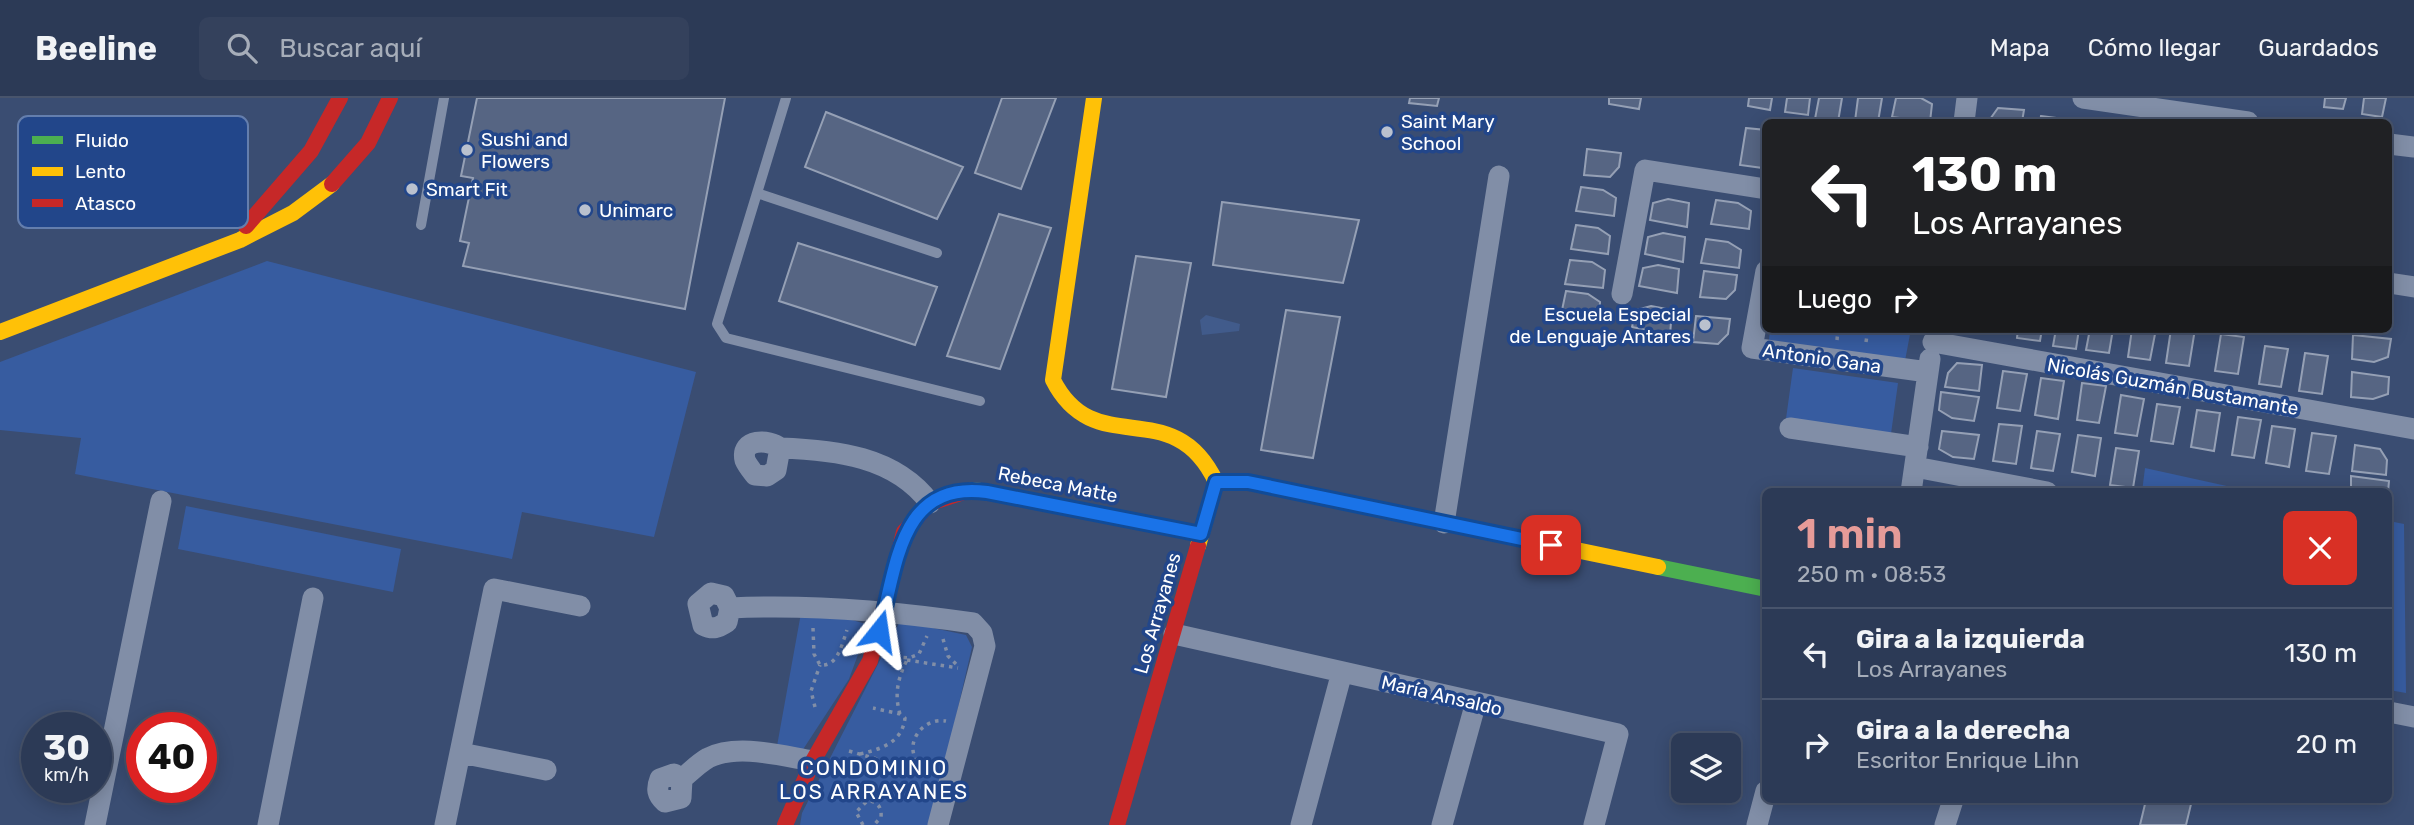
<!DOCTYPE html>
<html lang="es">
<meta charset="utf-8">
<style>
body{margin:0;font-family:Rubik,sans-serif;background:#34415c;color:#f1f3f6;height:100vh;display:flex;flex-direction:column;font-size:26px;white-space:nowrap}
*{box-sizing:border-box;margin:0}
p{font-size:23px;color:#a6adb9}
.icon{flex:none;width:38px;height:38px;fill:none;stroke:currentColor;stroke-width:2;stroke-linecap:round;stroke-linejoin:round}
.map{position:relative;flex:1;overflow:hidden}
.panel{position:absolute;left:1762px;top:390px;width:630px;height:315px;display:flex;flex-direction:column;background:#2c3a56;border-radius:10px;box-shadow:0 4px 18px #0003,0 0 0 2px #48546c}
.panel>*{flex:none}
.hud{position:absolute;left:1762px;top:21px;width:630px;height:214px;border-radius:10px;box-shadow:0 4px 18px #0003,0 0 0 2px #48546c;background:#202124;color:#fff;overflow:hidden}
.fabs{position:absolute;left:1671px;top:635px;display:grid;gap:14px}
.fabs a{display:grid;place-items:center;width:70px;height:70px;border-radius:10px;background:#2c3a56;box-shadow:0 4px 18px #0003,0 0 0 2px #48546c;font-size:35px}
.speed{position:absolute;left:21px;top:614px;display:flex;gap:14px;font-size:35px;font-weight:700;text-align:center}
.speed>*{display:grid;place-content:center;width:91px;height:91px;border-radius:50%;background:#2c3a56;box-shadow:0 4px 18px #0003,0 0 0 2px #48546c;line-height:1}
.speed small{font-size:18px;font-weight:400}
.speed .limit{border:10px solid #d22;background:#fff;color:#111}
.pin{position:absolute;display:grid;place-items:center;width:60px;height:60px;color:#fff;margin:-30px;border-radius:14px;box-shadow:0 4px 10px #0006}
.me{position:absolute;width:77px;margin:-38px;rotate:15deg;stroke-linejoin:round;filter:drop-shadow(0 0 5px #0008)}
.turn{display:flex;align-items:center;gap:24px;height:147px;padding:0 35px;font-size:32px}
.turn .icon{width:91px;height:91px;stroke-width:2.5}
.turn b{display:block;font-size:49px;line-height:60px}
.then{display:flex;align-items:center;height:66px;padding:0 35px;background:#0003;gap:14px;font-size:26px}
.round{display:grid;place-items:center;flex:none;width:74px;height:74px;border-radius:10px;background:#34415c}
.headline{display:flex;align-items:center;justify-content:space-between;height:119px;padding:0 35px}
h1{font-size:42px;font-weight:600;line-height:52px;color:#e69b98}
ul{padding:0;list-style:none}
li{display:flex;align-items:center;gap:21px;height:91px;padding:0 35px;border-top:2px solid #48546c}
li div{flex:1}
li b{display:block;font-size:26px}
li em{font-style:normal}
header{display:flex;align-items:center;gap:42px;box-sizing:border-box;height:98px;padding:0 35px;background:#2c3a56;border-bottom:2px solid #48546c}
header strong{font-size:33px}
nav{display:flex;gap:38px;margin-inline-start:auto;font-size:24px}
.search{width:490px;height:63px;background:#34415c;display:flex;align-items:center;gap:18px;box-sizing:border-box;padding:0 24px;border-radius:10px;color:#a6adb9;font-size:26px}
.map>svg:first-child{display:block}
.green{fill:#375ca0}
.water{fill:#415b8b}
.building{fill:#566583;stroke:#95a0b5;stroke-width:2}
.lines{fill:none;stroke-linecap:round;stroke-linejoin:round}
.path{stroke:#818ea7;stroke-width:3.5;stroke-dasharray:3.5 5;stroke-linecap:butt}
.lane{stroke:#818ea7;stroke-width:10}
.street{stroke:#818ea7;stroke-width:21}
.fast{stroke:#4caf50;stroke-width:16}
.slow{stroke:#ffc107;stroke-width:16}
.jam{stroke:#c62828;stroke-width:16}
.route-casing{stroke:#114b97;stroke-width:18}
.route{stroke:#1a73e8;stroke-width:12}
.poi-dot{fill:#bac1ce;stroke:#22468a;stroke-width:2.5}
.labels{text-anchor:middle;stroke-width:7;stroke-linejoin:round;paint-order:stroke}
.poi-label{font-size:19px;fill:#fff;stroke:#22468a;text-anchor:start}
.street-label{font-size:19px;fill:#fff;stroke:#22468a}
.neighbourhood-label{font-size:21px;letter-spacing:2px;fill:#fff;stroke:#22468a}
.key{fill:#22468a;stroke:#647ead;stroke-width:2}
.key-label{font-size:19px;fill:#fff}
</style>
<header>
<strong>Beeline</strong>
<div class="search"><svg class="icon" aria-label="search" viewBox="0 0 24 24"><circle cx="10" cy="10" r="6"/><path d="M15 15l6 6"/></svg>Buscar aquí</div>
<nav><a>Mapa</a><a>Cómo llegar</a><a>Guardados</a></nav>
</header>
<div class="map">
<svg width="2414" height="727" viewBox="0 0 2414 727">
<rect width="100%" height="100%" fill="#3a4d72"/>
<path class="green" d="M 267,163 L 696,274 L 654,439 L 522,414 L 512,461 L 75,376 L 81,340 L 0,332 L 0,264 Z
M 1770,231 L 1911,231 L 1904,268 L 1769,242 Z
M 1793,270 L 1898,285 L 1890,343 L 1785,328 Z
M 2145,370 L 2254,394 L 2142,394 Z
M 186,408 L 401,451 L 393,494 L 178,451 Z
M 2389,423 L 2404,426 L 2406,595 L 2389,592 Z
M 801,515 L 835,517 L 869,527 L 849,581 L 802,653 L 777,648 Z
M 900,523 L 966,537 L 972,549 L 931,727 L 800,727 L 802,715 Z"/>
<path class="water" d="M 1206,217 L 1240,226 L 1239,233 L 1202,237 L 1200,222 Z"/>
<path class="building" d="M 477,0 L 725,0 L 685,211 L 463,168 L 469,145 L 460,143 L 473,80 L 461,78 Z
M 1002,0 L 1056,0 L 1021,91 L 975,75 Z
M 1410,0 L 1439,0 L 1437,8 L 1409,5 Z
M 1609,0 L 1641,0 L 1639,11 L 1609,6 Z
M 1749,0 L 1772,0 L 1770,12 L 1748,8 Z
M 1787,0 L 1810,0 L 1808,17 L 1785,14 Z
M 1819,0 L 1842,0 L 1838,24 L 1815,21 Z
M 1858,0 L 1882,0 L 1878,24 L 1855,23 Z
M 1896,0 L 1921,0 L 1932,6 L 1930,24 L 1892,19 Z
M 2325,0 L 2346,0 L 2343,11 L 2324,9 Z
M 2364,0 L 2386,0 L 2382,19 L 2362,16 Z
M 1998,10 L 2024,12 L 2022,24 L 1988,24 Z
M 826,14 L 963,69 L 937,121 L 805,69 Z
M 2041,18 L 2065,21 L 2064,24 L 2040,24 Z
M 1746,30 L 1766,32 L 1763,70 L 1740,67 Z
M 1587,51 L 1621,55 L 1619,69 L 1610,79 L 1584,77 Z
M 1581,89 L 1603,92 L 1616,100 L 1614,118 L 1576,113 Z
M 1668,101 L 1689,105 L 1687,129 L 1650,122 L 1653,105 Z
M 1716,102 L 1738,105 L 1751,113 L 1749,131 L 1711,126 Z
M 1222,104 L 1359,122 L 1343,185 L 1213,167 Z
M 999,116 L 1051,130 L 1000,271 L 947,258 Z
M 1576,127 L 1598,130 L 1610,138 L 1608,156 L 1571,151 Z
M 1663,135 L 1685,139 L 1683,164 L 1645,156 L 1648,139 Z
M 1706,141 L 1728,144 L 1741,152 L 1739,170 L 1701,165 Z
M 798,145 L 937,189 L 915,247 L 779,203 Z
M 1136,158 L 1191,165 L 1166,299 L 1112,291 Z
M 1570,162 L 1592,164 L 1605,172 L 1603,190 L 1565,186 Z
M 1658,167 L 1679,171 L 1677,195 L 1639,188 L 1643,170 Z
M 1704,173 L 1737,177 L 1735,192 L 1726,201 L 1700,199 Z
M 1566,193 L 1588,196 L 1600,204 L 1599,222 L 1561,217 Z
M 1651,208 L 1672,212 L 1670,237 L 1632,229 L 1636,212 Z
M 1286,212 L 1340,219 L 1313,360 L 1261,352 Z
M 1696,218 L 1730,221 L 1728,236 L 1718,246 L 1693,244 Z
M 2018,231 L 2042,231 L 2040,243 L 2017,240 Z
M 2056,231 L 2079,231 L 2076,251 L 2053,248 Z
M 2090,231 L 2113,231 L 2109,255 L 2086,252 Z
M 2132,231 L 2156,231 L 2150,262 L 2128,259 Z
M 2171,231 L 2195,231 L 2189,268 L 2166,265 Z
M 2221,236 L 2244,239 L 2238,276 L 2215,273 Z
M 2353,237 L 2391,241 L 2388,259 L 2374,264 L 2352,261 Z
M 2265,248 L 2288,251 L 2281,289 L 2259,286 Z
M 2305,255 L 2328,258 L 2322,296 L 2299,293 Z
M 1957,265 L 1982,267 L 1979,293 L 1945,289 L 1948,275 Z
M 2003,273 L 2027,276 L 2020,313 L 1997,310 Z
M 2352,274 L 2389,279 L 2388,296 L 2373,301 L 2351,299 Z
M 2041,280 L 2064,283 L 2058,321 L 2035,317 Z
M 2082,285 L 2106,288 L 2099,325 L 2077,322 Z
M 1941,294 L 1979,299 L 1974,323 L 1952,320 L 1939,312 Z
M 2121,297 L 2144,301 L 2137,338 L 2115,335 Z
M 2157,306 L 2180,309 L 2173,346 L 2151,343 Z
M 2197,312 L 2220,315 L 2214,353 L 2191,349 Z
M 2238,319 L 2261,322 L 2254,360 L 2232,357 Z
M 1999,326 L 2022,328 L 2016,366 L 1993,363 Z
M 2272,328 L 2295,331 L 2289,369 L 2266,365 Z
M 1942,333 L 1979,337 L 1974,361 L 1953,359 L 1939,351 Z
M 2037,333 L 2060,336 L 2053,373 L 2031,370 Z
M 2312,335 L 2336,338 L 2329,376 L 2306,373 Z
M 2078,337 L 2101,340 L 2095,378 L 2072,374 Z
M 2355,347 L 2380,351 L 2387,362 L 2386,377 L 2352,373 Z
M 2116,350 L 2139,353 L 2133,390 L 2110,387 Z
M 2351,378 L 2389,383 L 2388,394 L 2351,394 Z
M 2146,702 L 2192,702 L 2186,727 L 2140,727 Z"/>
<g class="lines">
<path class="path" d="M 1837,242 L 1838,231
M 1866,244 L 1868,231
M 813,530 L 814,556 L 820,567 C 838,569 842,546 847,532
M 943,541 L 948,558 L 959,569
M 895,559 L 909,560 L 919,556 L 927,538
M 907,562 L 958,570
M 815,609 L 811,593 L 820,567
M 900,616 C 894,596 898,580 907,562
M 849,653 L 929,676
M 860,656 C 881,651 902,645 905,620 L 900,616 L 873,610
M 930,674 C 926,671 920,667 917,663 C 904,644 924,619 946,623
M 863,727 L 856,714 L 867,703 C 877,703 882,709 881,719 L 874,727"/>
<path class="lane" d="M 786,0 L 717,226 L 726,240 L 980,303
M 757,95 L 937,155
M 421,127 L 444,0"/>
<path class="street" d="M 2083,0 L 2248,24
M 1964,24 L 1967,0
M 2389,46 L 2414,49
M 1766,173 L 1752,250 L 1928,274
M 2389,185 L 2414,189
M 1622,196 L 1645,72 L 1766,91
M 1933,244 L 2414,331
M 1790,330 L 1918,349
M 780,350 C 769,341 740,340 745,362 C 747,367 752,373 755,377 L 767,378 L 776,372 L 780,350 C 835,352 895,358 930,405
M 1915,369 L 2047,394
M 1911,394 L 1930,261
M 1444,425 L 1499,78
M 730,510 L 727,524 C 718,530 713,532 703,527 L 698,506 L 711,495 L 724,498 L 730,510 C 812,506 892,513 973,525 L 982,535 L 985,548 L 938,727
M 1174,536 L 1618,636 L 1594,727
M 2389,614 L 2414,619
M 461,655 L 546,672
M 682,681 L 681,700 L 665,704 C 657,697 656,691 660,681 L 674,676 L 682,681 C 690,674 699,665 708,660 C 737,645 782,658 813,663
M 95,727 L 161,403
M 268,727 L 313,500
M 445,727 L 494,491 L 580,508
M 1301,727 L 1342,574
M 1442,727 L 1476,604
M 1757,727 L 1766,693
M 1945,727 L 1953,702"/>
<path class="fast" d="M 1658,469 L 1766,491"/>
<path class="slow" d="M 1094,0 L 1053,282 C 1095,365 1173,293 1216,384 L 1198,448
M 0,234 L 240,142 L 293,115 L 332,86
M 1216,384 L 1248,384 L 1658,469
M 964,394 L 976,392 L 1201,436"/>
<path class="jam" d="M 332,86 L 368,45 L 390,0
M 246,128 L 311,53 L 340,0
M 785,727 L 813,663 L 870,563 L 904,434 L 930,405 L 964,394
M 1117,727 L 1198,448"/>
</g>
<g class="lines">
<g class="route-casing">
<path id="route" d="M 879,533 C 897,471 898,382 987,394 L 1201,436 L 1216,384 L 1248,384 L 1551,447"/>
</g>
<use href="#route" class="route"/>
</g>
<g class="poi-dot">
<circle cx="1387" cy="34" r="7"/>
<circle cx="467" cy="52" r="7"/>
<circle cx="412" cy="91" r="7"/>
<circle cx="585" cy="112" r="7"/>
<circle cx="1705" cy="227" r="7"/>
</g>
<g class="labels">
<g class="poi-label">
<text x="1401" y="30">Saint Mary<tspan x="1401" dy="22">School</tspan></text>
<text x="481" y="48">Sushi and<tspan x="481" dy="22">Flowers</tspan></text>
<text x="426" y="98">Smart Fit</text>
<text x="599" y="119">Unimarc</text>
<text x="1691" y="223" text-anchor="end">Escuela Especial<tspan x="1691" dy="22">de Lenguaje Antares</tspan></text>
</g>
<g class="street-label">
<text transform="translate(1822 260) rotate(8)" y="7">Antonio Gana</text>
<text transform="translate(2173 288) rotate(10)" y="7">Nicolás Guzmán Bustamante</text>
<text transform="translate(1058 386) rotate(11)" y="7">Rebeca Matte</text>
<text transform="translate(1157 515) rotate(-74)" y="7">Los Arrayanes</text>
<text transform="translate(1442 597) rotate(13)" y="7">María Ansaldo</text>
</g>
<g class="neighbourhood-label">
<text x="874" y="677">CONDOMINIO<tspan x="874" dy="24">LOS ARRAYANES</tspan></text>
</g>
</g>
<rect x="18" y="18" width="230" height="112" rx="10" class="key"/>
<rect x="32" y="38" width="31" height="8" fill="#4caf50"/>
<rect x="32" y="69" width="31" height="9" fill="#ffc107"/>
<rect x="32" y="101" width="31" height="8" fill="#c62828"/>
<g class="key-label">
<text x="75" y="49">Fluido</text>
<text x="75" y="80">Lento</text>
<text x="75" y="112">Atasco</text>
</g>
</svg>
<div class="fabs">
<a><svg class="icon" aria-label="layers" viewBox="0 0 24 24"><path d="M12 4l9 5-9 5-9-5zM3 14l9 5 9-5"/></svg></a>
</div>
<div class="speed"><div>30<small>km/h</small></div><div class="limit">40</div></div>
<div class="pin" style="left:1551px;top:447px;background:#d93025"><svg class="icon" aria-label="arrive" viewBox="0 0 24 24"><path d="M6 21V4h12l-3 4 3 4H6"/></svg></div>
<svg class="me" style="left:879px;top:533px" viewBox="-20 -20 40 40"><path d="M0-17L14 15 0 8-14 15z" fill="#1a73e8" stroke="#fff" stroke-width="4"/></svg>
<div class="hud">
<div class="turn"><svg class="icon" aria-label="left" viewBox="0 0 24 24"><path d="M17 20v-9H6M10 6l-5 5 5 5"/></svg><div><b>130 m</b>Los Arrayanes</div></div>
<div class="then">Luego<svg class="icon" aria-label="right" viewBox="0 0 24 24"><path d="M7 20v-9h11M14 6l5 5-5 5"/></svg></div>
</div>
<section class="panel">
<div class="headline"><div><h1>1 min</h1><p>250 m · 08:53</p></div><a class="round" style="background:#d93025;color:#fff"><svg class="icon" aria-label="close" viewBox="0 0 24 24"><path d="M6 6l12 12M18 6L6 18"/></svg></a></div>
<ul>
<li><svg class="icon" aria-label="left" viewBox="0 0 24 24"><path d="M17 20v-9H6M10 6l-5 5 5 5"/></svg><div><b>Gira a la izquierda</b><p>Los Arrayanes</p></div><em>130 m</em></li>
<li><svg class="icon" aria-label="right" viewBox="0 0 24 24"><path d="M7 20v-9h11M14 6l5 5-5 5"/></svg><div><b>Gira a la derecha</b><p>Escritor Enrique Lihn</p></div><em>20 m</em></li>
</ul>
</section>
</div>
